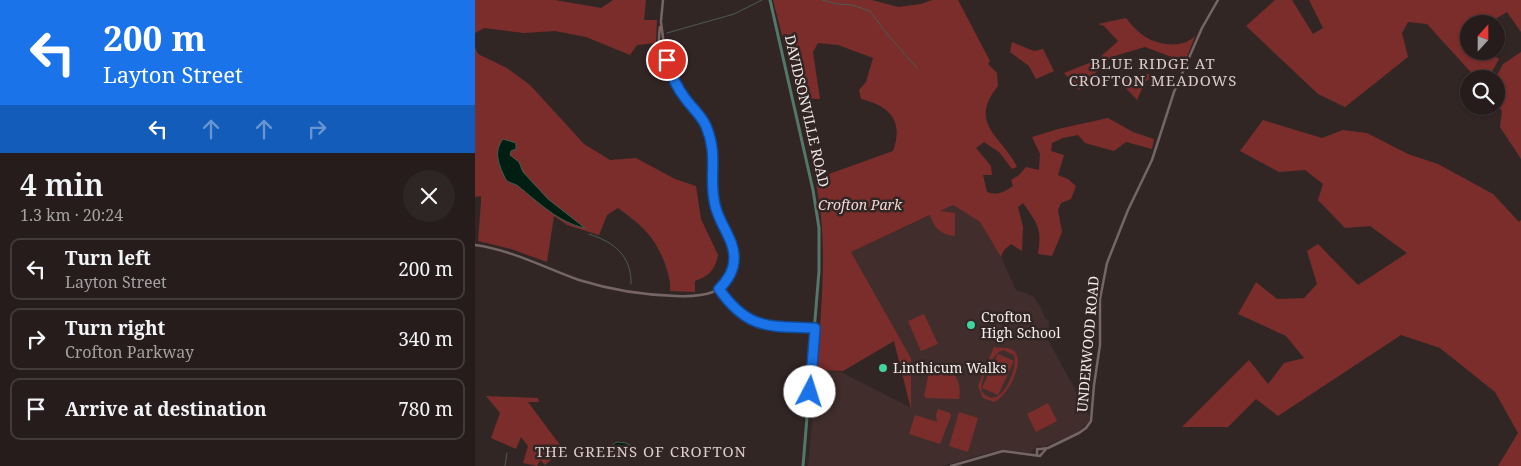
<!DOCTYPE html>
<meta charset="utf-8">
<style>
body{margin:0;font-family:"Noto Serif",serif;background:#2e2525;color:#f1f3f6;height:100vh;display:flex;flex-direction:column;font-size:19px;white-space:nowrap}
*{box-sizing:border-box;margin:0}
p{font-size:16px;color:#a4a1a3}
.icon{flex:none;width:28px;height:28px;fill:none;stroke:currentColor;stroke-width:2;stroke-linecap:round;stroke-linejoin:round}
.map{position:relative;flex:1;overflow:hidden}
.side{display:flex;flex-direction:column;background:#261c1c;width:475px}
.side>*{flex:none}
.guide{background:#1a73e8;color:#fff;overflow:hidden}
.needle{width:32px;rotate:21deg}
.controls{position:absolute;left:985px;top:15px;display:grid;gap:10px}
.controls a{display:grid;place-items:center;width:45px;height:45px;border-radius:50%;background:#261c1c;box-shadow:0 1px 4px #0004,0 0 0 1px #423a3b;font-size:25px}
.pin{position:absolute;display:grid;place-items:center;width:42px;height:42px;color:#fff;margin:-21px;border:2px solid #fff;border-radius:50%;box-shadow:0 1px 5px #0007}
.me{position:absolute;width:55px;margin:-28px;rotate:5deg;stroke-linejoin:round;filter:drop-shadow(0 0 4px #0008)}
.turn{display:flex;align-items:center;gap:18px;height:105px;padding:0 20px;font-size:22px}
.turn .icon{width:65px;height:65px;stroke-width:2.5}
.turn b{display:block;font-size:35px;line-height:42px}
.lanes{display:flex;align-items:center;height:48px;padding:0 20px;background:#0003;justify-content:center;gap:25px;direction:ltr}
.lanes .off{opacity:.35}
.round{display:grid;place-items:center;flex:none;width:52px;height:52px;border-radius:26px;background:#2e2525}
.overview{display:flex;align-items:center;justify-content:space-between;height:85px;padding:0 20px}
h1{font-size:30px;font-weight:600;line-height:38px}
ul{padding:0;list-style:none}
li{display:flex;align-items:center;gap:15px;height:62px;margin:0 10px 8px;padding:0 10px;border:2px solid #423a3b;border-radius:10px}
li div{flex:1}
li b{display:block;font-size:19px}
li em{font-style:normal}
main{display:flex;flex:1;min-height:0}
.map>svg:first-child{display:block}
.built{fill:#412e2c}
.green{fill:#7b2d2b;fill-rule:evenodd}
.water{fill:#001e12;stroke:#495b52}
.lines{fill:none;stroke-linecap:round;stroke-linejoin:round}
.stream{stroke:#495b52;stroke-width:1}
.tertiary{stroke:#756665;stroke-width:2.5}
.secondary{stroke:#53776a;stroke-width:3}
.route-casing{stroke:#114b97;stroke-width:12}
.route{stroke:#1a73e8;stroke-width:9}
.poi-dot{fill:#41d4a1;stroke:#322625;stroke-width:2}
.labels{text-anchor:middle;stroke-width:5;stroke-linejoin:round;paint-order:stroke}
.street-label{font-size:14px;fill:#f3eae9;stroke:#322625}
.park-label{font-size:14px;font-style:italic;fill:#f2d8d5;stroke:#322625}
.poi-label{font-size:14px;fill:#f3eae9;stroke:#322625;text-anchor:start}
.neighbourhood-label{font-size:15px;letter-spacing:1px;fill:#dbcbca;stroke:#322625}
</style>
<main>
<section class="side">
<div class="guide">
<div class="turn"><svg class="icon" aria-label="left" viewBox="0 0 24 24"><path d="M17 20v-9H6M10 6l-5 5 5 5"/></svg><div><b>200 m</b>Layton Street</div></div>
<div class="lanes"><svg class="icon" aria-label="left" viewBox="0 0 24 24"><path d="M17 20v-9H6M10 6l-5 5 5 5"/></svg><svg class="icon off" aria-label="ahead" viewBox="0 0 24 24"><path d="M12 20V5M6 11l6-6 6 6"/></svg><svg class="icon off" aria-label="ahead" viewBox="0 0 24 24"><path d="M12 20V5M6 11l6-6 6 6"/></svg><svg class="icon off" aria-label="right" viewBox="0 0 24 24"><path d="M7 20v-9h11M14 6l5 5-5 5"/></svg></div>
</div>
<div class="overview"><div><h1>4 min</h1><p>1.3 km · 20:24</p></div><a class="round"><svg class="icon" aria-label="close" viewBox="0 0 24 24"><path d="M6 6l12 12M18 6L6 18"/></svg></a></div>
<ul>
<li><svg class="icon" aria-label="left" viewBox="0 0 24 24"><path d="M17 20v-9H6M10 6l-5 5 5 5"/></svg><div><b>Turn left</b><p>Layton Street</p></div><em>200 m</em></li>
<li><svg class="icon" aria-label="right" viewBox="0 0 24 24"><path d="M7 20v-9h11M14 6l5 5-5 5"/></svg><div><b>Turn right</b><p>Crofton Parkway</p></div><em>340 m</em></li>
<li><svg class="icon" aria-label="arrive" viewBox="0 0 24 24"><path d="M6 21V4h12l-3 4 3 4H6"/></svg><div><b>Arrive at destination</b></div><em>780 m</em></li>
</ul>
</section>
<div class="map">
<svg width="1046" height="466" viewBox="0 0 1046 466">
<rect width="100%" height="100%" fill="#322625"/>
<path class="built" d="M 478,205 L 505,222 L 526,257 L 541,290 L 558,296 L 566,308 L 570,318 L 574,321 L 573,340 L 615,417 L 613,423 L 603,432 L 568,447 L 563,445 L 555,453 L 528,449 L 467,466 L 333,466 L 342,370 L 366,372 L 436,408 L 436,358 L 376,252 Z"/>
<path class="green" d="M 0,0 L 80,0 L 126,8 L 138,0 L 171,0 L 169,20 L 182,20 L 181,43 L 162,45 L 155,55 L 111,37 L 80,31 L 49,33 L 9,28 L 0,33 Z
M 298,0 L 397,0 L 423,7 L 446,4 L 457,0 L 483,0 L 515,61 L 513,64 L 522,73 L 523,86 C 492,124 527,136 542,167 L 537,169 L 524,152 L 509,142 L 501,148 L 516,166 L 517,175 L 508,175 L 512,192 C 523,196 529,192 538,186 L 536,180 L 544,175 L 551,167 L 564,170 L 565,154 L 557,137 L 583,129 L 633,118 L 658,132 L 679,139 L 677,149 L 651,142 L 639,151 L 610,143 L 603,135 L 588,138 L 577,143 L 576,151 L 589,155 L 583,175 L 593,179 L 601,186 L 596,199 L 586,203 L 583,210 L 587,232 L 577,256 L 563,254 C 567,227 563,225 548,203 L 543,207 L 548,227 L 547,251 L 536,244 L 529,250 L 526,257 L 505,222 L 478,205 L 465,211 L 480,213 L 480,236 C 466,235 459,228 455,215 L 376,252 L 436,358 L 436,409 L 419,341 L 368,371 L 342,370 C 346,306 354,242 340,179 L 418,151 C 429,121 415,106 386,99 L 384,90 L 391,82 L 398,58 L 363,45 L 343,43 L 338,52 L 345,99 L 323,98 Z
M 800,0 L 817,0 L 838,34 L 848,28 L 834,0 L 1046,0 L 1046,32 L 1032,12 L 1012,24 L 994,24 L 994,51 L 1014,51 L 1024,59 L 1013,79 L 1002,79 L 952,24 L 933,22 L 927,33 L 933,57 L 870,107 L 843,94 L 771,26 Z
M 651,18 C 655,23 660,29 665,33 C 679,45 707,50 720,36 L 710,62 L 670,47 L 636,57 L 604,90 L 589,73 L 622,60 L 643,41 L 629,26 L 623,24 Z
M 537,42 L 559,51 L 568,49 L 579,71 L 561,79 L 554,66 L 535,52 Z
M 0,47 L 3,54 L 32,68 L 55,85 L 109,144 L 135,160 L 161,158 L 200,179 L 221,186 L 226,219 L 243,255 C 240,270 234,276 220,281 L 220,292 L 195,291 C 196,281 193,274 190,264 C 180,236 166,225 143,208 L 132,215 L 124,235 L 92,225 L 79,216 L 72,262 L 36,249 L 3,241 L 6,202 L 6,196 L 0,197 Z
M 1046,52 L 1046,159 L 1025,127 L 1027,111 L 1021,104 L 1021,79 L 1020,79 L 1028,64 Z
M 673,74 L 678,76 L 670,82 L 662,100 L 644,81 Z
M 788,120 L 847,138 L 868,130 L 892,133 L 933,154 L 963,164 L 1018,194 L 1044,222 L 1046,220 L 1046,466 L 1023,466 L 1043,433 L 1020,392 L 965,348 L 926,335 L 803,416 L 781,399 L 753,427 L 707,427 L 774,360 L 793,384 L 809,363 L 829,358 L 811,336 L 763,314 L 781,282 L 802,299 L 829,298 L 842,284 L 832,251 L 843,244 L 883,285 L 932,253 L 895,226 L 870,228 L 843,200 L 848,184 L 830,170 L 804,172 L 765,151 Z
M 449,314 L 463,344 L 446,351 L 433,321 Z
M 519,347 C 526,349 532,346 539,351 C 551,361 532,398 519,402 L 508,398 L 503,386 ZM 528,350 L 539,355 C 544,366 526,414 507,392 C 504,382 517,353 528,350 Z
M 523,354 L 539,361 L 523,395 L 507,388 Z
M 456,363 C 476,365 488,379 484,399 L 451,398 L 449,396 Z
M 11,396 L 63,398 L 64,402 L 53,402 L 88,449 L 70,465 L 65,460 L 62,466 L 48,463 L 53,446 L 46,437 L 41,449 L 16,438 L 25,413 Z
M 573,403 L 582,421 L 561,432 L 552,414 Z
M 463,409 L 475,413 L 476,416 L 465,444 L 434,434 L 440,415 L 462,422 L 461,415 Z
M 484,412 L 503,418 L 493,452 L 474,446 Z"/>
<path class="water" d="M 28,139 L 41,143 L 41,149 L 36,151 L 35,155 L 44,162 L 48,172 L 73,199 L 110,228 C 84,223 63,202 43,186 C 39,183 32,183 30,178 C 24,165 18,152 28,139 Z
M 142,442 L 151,443 L 159,447 L 148,459 L 131,449 Z"/>
<g class="lines">
<path class="stream" d="M 347,0 L 362,4 L 377,5 L 395,11 L 412,34 L 442,68
M 192,33 L 259,14 L 287,0
M 114,234 C 139,242 157,256 156,284
M 30,466 L 32,453"/>
<path class="tertiary" d="M 186,21 L 188,0
M 185,27 C 178,73 207,97 231,130
M 0,245 C 37,250 70,268 104,280 C 136,290 168,295 201,296 C 227,297 255,295 259,262 C 261,242 244,225 240,205 C 235,183 243,160 235,138 C 229,121 219,111 209,97 C 193,74 189,49 186,22
M 244,289 C 273,330 293,325 340,328
M 566,449 L 573,448 L 604,433 L 611,428 L 616,421 L 619,385 L 625,345 L 625,299 L 632,263 L 653,210 L 677,160 L 699,92 L 727,28 L 743,0
M 562,455 L 562,449 L 567,449
M 476,466 L 528,451 L 565,456 L 571,449"/>
<path class="secondary" d="M 295,0 L 338,190 L 344,228 L 344,271 L 328,466"/>
</g>
<g class="lines">
<g class="route-casing">
<path id="route" d="M 192,60 C 196,74 201,87 210,98 C 217,108 226,115 231,126 C 244,157 233,176 240,205 C 244,224 260,240 259,259 C 259,271 252,281 244,289 C 273,330 293,326 340,328 L 335,392"/>
</g>
<use href="#route" class="route"/>
</g>
<g class="poi-dot">
<circle cx="496" cy="325" r="5"/>
<circle cx="408" cy="368" r="5"/>
</g>
<g class="labels">
<g class="street-label">
<text transform="translate(332 111) rotate(77)" y="5">DAVIDSONVILLE ROAD</text>
<text transform="translate(613 344) rotate(-85)" y="5">UNDERWOOD ROAD</text>
</g>
<g class="park-label">
<text x="385" y="210">Crofton Park</text>
</g>
<g class="poi-label">
<text x="506" y="322">Crofton<tspan x="506" dy="16">High School</tspan></text>
<text x="418" y="373">Linthicum Walks</text>
</g>
<g class="neighbourhood-label">
<text x="678" y="69">BLUE RIDGE AT<tspan x="678" dy="17">CROFTON MEADOWS</tspan></text>
<text x="166" y="457">THE GREENS OF CROFTON</text>
</g>
</g>
</svg>
<div class="controls">
<a><svg class="needle" viewBox="-14 -14 28 28"><path d="M0-13l5 13h-10z" fill="#e53935"/><path d="M0 13l5-13h-10z" fill="#a4a1a3"/></svg></a>
<a><svg class="icon" aria-label="search" viewBox="0 0 24 24"><circle cx="10" cy="10" r="6"/><path d="M15 15l6 6"/></svg></a>
</div>
<div class="pin" style="left:192px;top:60px;background:#d93025"><svg class="icon" aria-label="arrive" viewBox="0 0 24 24"><path d="M6 21V4h12l-3 4 3 4H6"/></svg></div>
<svg class="me" style="left:335px;top:392px" viewBox="-20 -20 40 40"><circle r="19" fill="#fff"/><path d="M0-13L10 11 0 6-10 11z" fill="#1a73e8"/></svg>
</div>
</main>
